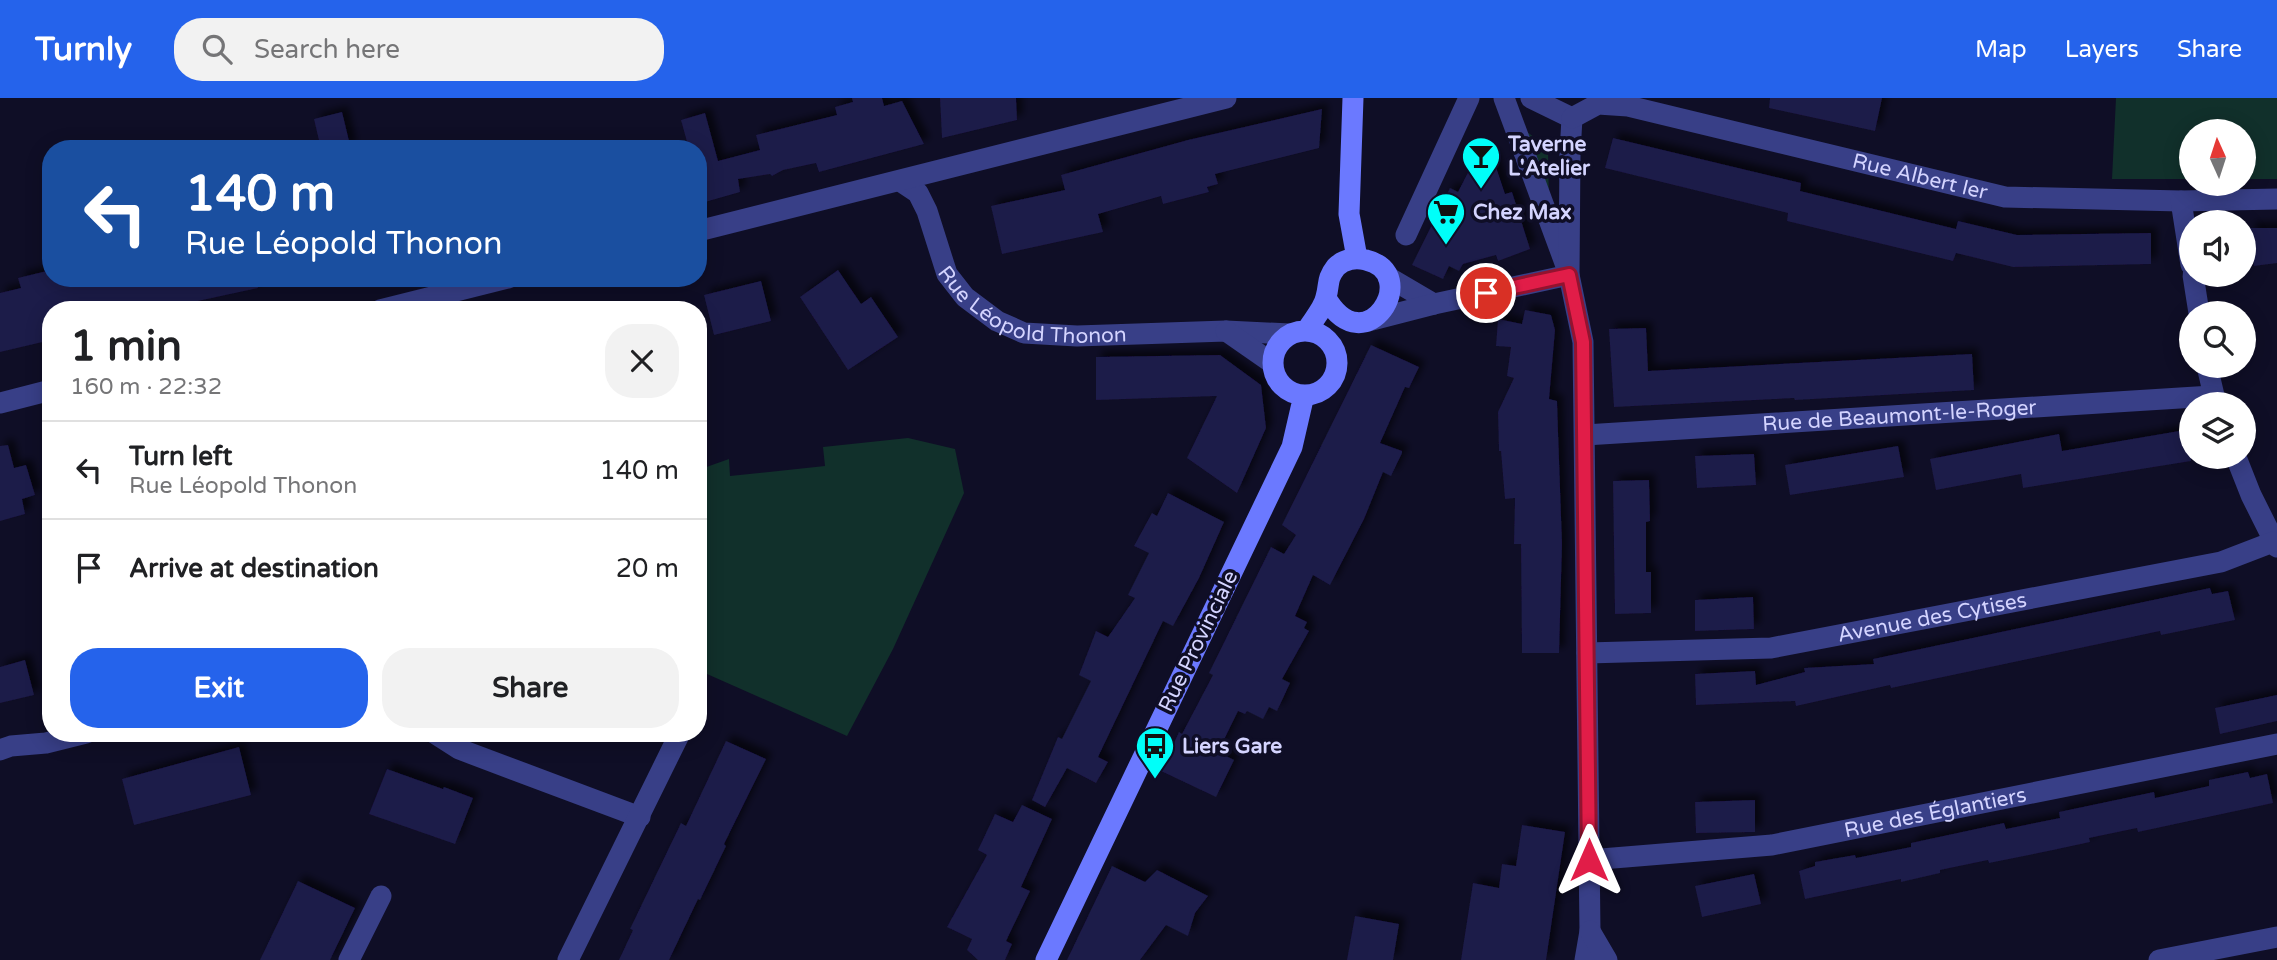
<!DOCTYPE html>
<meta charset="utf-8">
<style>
body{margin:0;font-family:"Varela Round",sans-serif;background:#f2f2f2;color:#202124;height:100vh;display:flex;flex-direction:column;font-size:26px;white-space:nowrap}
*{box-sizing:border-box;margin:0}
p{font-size:23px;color:#757577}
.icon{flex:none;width:38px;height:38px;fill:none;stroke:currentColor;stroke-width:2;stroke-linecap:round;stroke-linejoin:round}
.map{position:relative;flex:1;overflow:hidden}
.drawer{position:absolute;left:42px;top:203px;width:665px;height:441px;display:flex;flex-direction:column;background:#fff;border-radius:28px;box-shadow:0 4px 18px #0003}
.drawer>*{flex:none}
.hud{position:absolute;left:42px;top:42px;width:665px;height:147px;border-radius:28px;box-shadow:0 4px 18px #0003;background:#1a4fa0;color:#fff;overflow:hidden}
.needle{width:46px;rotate:357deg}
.buttons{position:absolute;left:2179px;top:21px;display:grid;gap:14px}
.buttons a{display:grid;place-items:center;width:77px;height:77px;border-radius:50%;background:#fff;box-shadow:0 4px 18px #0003;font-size:35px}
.pin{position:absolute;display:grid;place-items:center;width:60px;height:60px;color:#fff;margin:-30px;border:4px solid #fff;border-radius:50%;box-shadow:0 2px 7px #0007}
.me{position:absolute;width:77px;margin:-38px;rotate:0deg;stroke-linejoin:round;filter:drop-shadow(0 0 5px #0008)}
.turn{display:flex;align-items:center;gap:24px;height:147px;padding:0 28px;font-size:32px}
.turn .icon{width:91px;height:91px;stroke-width:2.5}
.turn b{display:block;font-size:49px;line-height:60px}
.round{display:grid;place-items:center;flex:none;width:74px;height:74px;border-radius:28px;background:#f2f2f2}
.headline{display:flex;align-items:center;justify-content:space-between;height:119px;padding:0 28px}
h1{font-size:42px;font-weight:700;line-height:52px}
.primary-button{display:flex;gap:14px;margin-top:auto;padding:14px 28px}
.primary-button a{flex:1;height:80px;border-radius:28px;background:#2563eb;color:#fff;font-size:28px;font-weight:700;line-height:80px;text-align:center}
.primary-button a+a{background:#f2f2f2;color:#202124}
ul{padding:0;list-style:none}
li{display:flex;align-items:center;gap:21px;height:98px;padding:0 28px;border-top:2px solid #e0e0e0}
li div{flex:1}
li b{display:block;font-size:26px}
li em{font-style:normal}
header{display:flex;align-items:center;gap:42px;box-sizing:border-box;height:98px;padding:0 35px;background:#2563eb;color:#fff}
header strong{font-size:33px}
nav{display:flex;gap:38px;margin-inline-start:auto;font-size:24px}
.search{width:490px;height:63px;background:#f2f2f2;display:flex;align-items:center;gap:18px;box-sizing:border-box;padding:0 24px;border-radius:28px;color:#757577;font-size:26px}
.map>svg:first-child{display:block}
.green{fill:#11302b}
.building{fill:#1d1a48;filter:url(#shadow)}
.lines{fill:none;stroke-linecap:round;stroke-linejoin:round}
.street{stroke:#383f87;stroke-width:21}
.secondary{stroke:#6b79ff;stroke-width:21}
.route-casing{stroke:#92132f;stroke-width:18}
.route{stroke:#e11d48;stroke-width:12}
.labels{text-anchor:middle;stroke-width:7;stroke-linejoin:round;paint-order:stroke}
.poi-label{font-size:21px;font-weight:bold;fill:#d4d4ff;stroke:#0f0e26;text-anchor:start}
.street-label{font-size:21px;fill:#d4d4ff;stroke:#0f0e26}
</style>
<header>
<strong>Turnly</strong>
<div class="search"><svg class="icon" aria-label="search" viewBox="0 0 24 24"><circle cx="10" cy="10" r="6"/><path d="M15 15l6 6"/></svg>Search here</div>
<nav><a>Map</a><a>Layers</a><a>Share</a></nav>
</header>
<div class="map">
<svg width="2277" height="862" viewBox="0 0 2277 862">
<defs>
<filter id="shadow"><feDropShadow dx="6" dy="-6" stdDeviation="3.5" flood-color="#0009"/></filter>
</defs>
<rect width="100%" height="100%" fill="#0f0e26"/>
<path class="green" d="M 2116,0 L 2277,0 L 2277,81 L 2244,81 L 2244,33 L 2191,33 L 2191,81 L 2112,81 Z
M 1522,30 L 1548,50 L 1549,106 Z
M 908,340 L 955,351 L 964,395 L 893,551 L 847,638 L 698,572 L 698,372 L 729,361 L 730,378 L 825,368 L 823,349 Z"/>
<path class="building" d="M 852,0 L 882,0 L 884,8 L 902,3 L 924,46 L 819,74 L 816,65 L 783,72 L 772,78 L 770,76 L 738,81 L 740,94 L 698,106 L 698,51 L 689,51 L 681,22 L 705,15 L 718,63 L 760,52 L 756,37 L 837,17 L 835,9 L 853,4 Z
M 940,0 L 1016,0 L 1017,22 L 942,40 Z
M 1770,0 L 1882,0 L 1875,33 L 1769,10 Z
M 1322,11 L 1319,50 L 1215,76 L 1218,86 L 1207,89 L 1209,94 L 1163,106 L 1161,98 L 1098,116 L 1103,134 L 1002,156 L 991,108 L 1065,92 L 1061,77 L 1188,42 Z
M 342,14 L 351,51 L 321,51 L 314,21 Z
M 1613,40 L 1801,85 L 1800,93 L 1956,131 L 1958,123 L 2017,137 L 2151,135 L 2151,166 L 2013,169 L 1956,155 L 1953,163 L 1787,123 L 1788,115 L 1605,70 Z
M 1477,57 L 1492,57 L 1505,96 L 1512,94 L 1530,151 L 1498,163 L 1496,157 L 1463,166 L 1459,173 L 1449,168 L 1443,181 L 1412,167 L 1450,90 L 1458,94 Z
M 2249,130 L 2277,130 L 2277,165 L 2254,168 Z
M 51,172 L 51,180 L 257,180 L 258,190 L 184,206 L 171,212 L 51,212 L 51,242 L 0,254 L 0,195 L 21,190 L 18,180 Z
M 838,172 L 861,206 L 871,199 L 898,239 L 848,272 L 800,199 Z
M 761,183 L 771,223 L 714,237 L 704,197 Z
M 1525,212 L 1551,217 L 1555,232 L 1549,301 L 1557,303 L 1558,334 L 1562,446 L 1559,555 L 1522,555 L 1521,446 L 1514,446 L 1515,400 L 1505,401 L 1501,353 L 1499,353 L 1498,314 L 1514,280 L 1507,278 L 1511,249 L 1496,248 L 1498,221 L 1522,226 Z
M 1646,230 L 1648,273 L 1972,256 L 1974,292 L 1795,302 L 1794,300 L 1614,309 L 1609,231 Z
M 1371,247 L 1419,269 L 1409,290 L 1405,289 L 1380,345 L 1402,353 L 1402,355 L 1391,378 L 1383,374 L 1364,421 L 1330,487 L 1313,477 L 1295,518 L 1307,524 L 1304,530 L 1309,533 L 1282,581 L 1290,585 L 1277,613 L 1269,609 L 1263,621 L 1247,613 L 1245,616 L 1238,613 L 1218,654 L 1234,662 L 1216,699 L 1161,673 L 1179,634 L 1182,636 L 1213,577 L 1209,575 L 1271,449 L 1284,456 L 1296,437 L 1282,427 Z
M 1220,257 L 1261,287 L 1266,330 L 1237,395 L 1187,360 L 1217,298 L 1096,302 L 1096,259 Z
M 2191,331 L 2191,363 L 2023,390 L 2021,376 L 1936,392 L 1930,361 L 2059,336 L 2062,353 Z
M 8,347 L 14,370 L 26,367 L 35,397 L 22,401 L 25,416 L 0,423 L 0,348 Z
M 1898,348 L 1904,379 L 1790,397 L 1785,367 Z
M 1754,356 L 1756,387 L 1697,390 L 1695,358 Z
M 1649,382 L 1650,423 L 1646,424 L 1646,474 L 1651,474 L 1651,515 L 1615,516 L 1613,383 Z
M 1168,395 L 1224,424 L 1199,480 L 1173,528 L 1163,523 L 1098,659 L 1108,664 L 1096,685 L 1067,670 L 1045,709 L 1032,702 L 1058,639 L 1062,641 L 1091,583 L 1079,577 L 1096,533 L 1108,539 L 1135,500 L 1128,497 L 1149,455 L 1134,448 L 1152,415 L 1157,418 Z
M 2210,490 L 2212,496 L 2228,493 L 2235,522 L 2161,537 L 2160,533 L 1891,590 L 1890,587 L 1796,608 L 1795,603 L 1696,607 L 1695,576 L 1755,573 L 1756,587 L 1805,574 L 1804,570 L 1874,566 L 1873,561 Z
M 1753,499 L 1754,531 L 1695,533 L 1695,502 Z
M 25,562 L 34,597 L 0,605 L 0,569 Z
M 2277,597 L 2277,623 L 2220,636 L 2215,610 Z
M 726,643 L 766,661 L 724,746 L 726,748 L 700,802 L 698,801 L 669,862 L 619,862 L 633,832 L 630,831 L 681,725 L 686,728 Z
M 239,649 L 251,697 L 134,727 L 122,681 Z
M 387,671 L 443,691 L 444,689 L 473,700 L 455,746 L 369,716 Z
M 2248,674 L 2250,680 L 2267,676 L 2273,705 L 2138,734 L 2137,730 L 2089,740 L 2090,744 L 2053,752 L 1989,765 L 1988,762 L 1940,772 L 1940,775 L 1901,784 L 1901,781 L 1805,801 L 1799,773 L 1815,768 L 1815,764 L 1855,757 L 1856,760 L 1911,749 L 1911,745 L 2004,725 L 2006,731 L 2060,720 L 2059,714 L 2154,694 L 2155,700 L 2209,688 L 2209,682 Z
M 1755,702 L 1755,734 L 1696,735 L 1695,704 Z
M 1022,707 L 1052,721 L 1021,789 L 1030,793 L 1006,843 L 1012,846 L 1005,862 L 978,862 L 967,852 L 972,841 L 947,829 L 987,757 L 978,752 L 995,716 L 1013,724 Z
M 1522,727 L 1565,734 L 1546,862 L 1461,862 L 1473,785 L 1499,790 L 1502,766 L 1516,768 Z
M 1112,768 L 1145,784 L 1157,772 L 1208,798 L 1195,815 L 1188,838 L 1166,827 L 1140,862 L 1067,862 Z
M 1754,776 L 1761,806 L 1702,819 L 1695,788 Z
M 298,783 L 355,810 L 330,862 L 260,862 Z
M 1355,818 L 1399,826 L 1393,862 L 1347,862 Z"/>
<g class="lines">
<g class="street">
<path d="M 1504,0 L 1565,165"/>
<path d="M 1531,0 L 1572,20"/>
<path d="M 1572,20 L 1570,55 L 1569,177 L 1583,244 L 1590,833 L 1585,862"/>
<path id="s1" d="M 1572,20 L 1598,6 L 1628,8 L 2005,99 L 2181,103 L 2277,101"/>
<path id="s2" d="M 900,83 L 918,95 L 927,113 L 947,176 L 965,199 L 997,223 L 1024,235 L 1077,238 L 1226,233 L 1290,236"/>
<path d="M 2181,103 L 2191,167"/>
<path d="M 698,133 L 1226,0"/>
<path d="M 1406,137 L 1469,0"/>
<path d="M 2193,177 L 2199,215"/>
<path d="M 1388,179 L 1434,206"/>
<path d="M 380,212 L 508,180"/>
<path d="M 1368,223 L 1434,206 L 1569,177"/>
<path d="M 1226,233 L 1272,265"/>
<path d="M 2207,268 L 2216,306"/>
<path d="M 0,305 L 51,292"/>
<path id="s3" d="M 1585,337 L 2212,298"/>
<path d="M 2236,359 L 2251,397 L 2277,449"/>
<path id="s4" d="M 1587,555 L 1771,550 L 2221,464 L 2273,444"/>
<path d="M 434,635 L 459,651 L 640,719"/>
<path d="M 0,652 L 11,648 L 46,645 L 86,635"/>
<path id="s5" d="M 1589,762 L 1772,747 L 2277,646"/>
<path d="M 1590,833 L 1607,862"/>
<path d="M 349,862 L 381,798"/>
<path d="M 568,862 L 680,635"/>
<path d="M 2159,862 L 2277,839"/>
</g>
<path class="secondary" d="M 1353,0 L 1349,116 L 1357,160
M 1307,232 C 1313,222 1324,210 1326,199 C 1330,185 1326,182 1336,169 C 1344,161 1356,159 1366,162 C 1423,175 1366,268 1326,200
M1273 265a32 32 0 1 1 64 0a32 32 0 1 1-64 0Z
M 1046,862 L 1292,349 L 1304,297"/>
</g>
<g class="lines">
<g class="route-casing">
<path id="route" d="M 1486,195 L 1569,177 L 1583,244 L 1589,762"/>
</g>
<use href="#route" class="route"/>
</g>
<defs>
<g id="bar-pin" transform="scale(2.0125)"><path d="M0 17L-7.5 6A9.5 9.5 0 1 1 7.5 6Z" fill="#00fff9" stroke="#0f0e26"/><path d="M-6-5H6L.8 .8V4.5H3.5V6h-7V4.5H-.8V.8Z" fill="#111"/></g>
<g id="supermarket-pin" transform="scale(2.0125)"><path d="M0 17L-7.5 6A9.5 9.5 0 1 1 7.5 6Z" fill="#00fff9" stroke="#0f0e26"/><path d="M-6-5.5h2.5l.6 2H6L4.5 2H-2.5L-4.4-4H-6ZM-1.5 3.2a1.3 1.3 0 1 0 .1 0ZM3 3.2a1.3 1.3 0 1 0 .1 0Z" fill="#111"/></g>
<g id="bus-pin" transform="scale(2.0125)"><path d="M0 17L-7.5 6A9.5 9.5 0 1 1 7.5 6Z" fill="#00fff9" stroke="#0f0e26"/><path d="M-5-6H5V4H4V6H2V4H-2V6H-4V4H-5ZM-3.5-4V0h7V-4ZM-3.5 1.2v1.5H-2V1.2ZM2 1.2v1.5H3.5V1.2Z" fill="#111"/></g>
</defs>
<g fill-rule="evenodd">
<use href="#bar-pin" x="1481" y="58"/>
<use href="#supermarket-pin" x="1446" y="114"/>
<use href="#bus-pin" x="1155" y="648"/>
</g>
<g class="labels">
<g class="poi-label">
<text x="1508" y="53">Taverne<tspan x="1508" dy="24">L'Atelier</tspan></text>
<text x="1473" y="121">Chez Max</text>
<text x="1182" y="655">Liers Gare</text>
</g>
<g class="street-label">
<text dy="7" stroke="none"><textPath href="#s1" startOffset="360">Rue Albert Ier</textPath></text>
<text dy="7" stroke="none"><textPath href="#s2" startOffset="205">Rue Léopold Thonon</textPath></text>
<text dy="7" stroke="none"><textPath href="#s3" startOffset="315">Rue de Beaumont-le-Roger</textPath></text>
<text dy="7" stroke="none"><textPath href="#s4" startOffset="348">Avenue des Cytises</textPath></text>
<text transform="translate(1198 543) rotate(-64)" y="7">Rue Provinciale</text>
<text dy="7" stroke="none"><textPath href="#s5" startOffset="350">Rue des Églantiers</textPath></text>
</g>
</g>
</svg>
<div class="buttons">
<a><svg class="needle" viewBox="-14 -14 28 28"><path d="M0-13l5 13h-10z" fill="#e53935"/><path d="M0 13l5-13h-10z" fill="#757577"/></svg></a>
<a><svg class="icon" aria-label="sound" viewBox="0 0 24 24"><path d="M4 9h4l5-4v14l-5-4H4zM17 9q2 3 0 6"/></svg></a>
<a><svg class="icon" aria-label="search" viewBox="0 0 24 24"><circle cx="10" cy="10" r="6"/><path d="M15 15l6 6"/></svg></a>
<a><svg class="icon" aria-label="layers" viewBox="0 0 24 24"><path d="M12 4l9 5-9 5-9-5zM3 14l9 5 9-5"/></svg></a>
</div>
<div class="pin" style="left:1486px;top:195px;background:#d93025"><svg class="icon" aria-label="arrive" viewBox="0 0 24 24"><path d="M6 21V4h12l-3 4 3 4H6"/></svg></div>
<svg class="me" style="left:1589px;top:762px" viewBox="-20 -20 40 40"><path d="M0-17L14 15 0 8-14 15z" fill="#e11d48" stroke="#fff" stroke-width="4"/></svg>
<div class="hud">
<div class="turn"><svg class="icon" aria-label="left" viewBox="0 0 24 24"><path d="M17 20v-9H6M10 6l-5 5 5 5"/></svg><div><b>140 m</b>Rue Léopold Thonon</div></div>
</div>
<section class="drawer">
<div class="headline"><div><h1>1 min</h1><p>160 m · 22:32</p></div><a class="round"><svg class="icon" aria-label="close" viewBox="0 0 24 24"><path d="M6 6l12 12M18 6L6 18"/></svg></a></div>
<ul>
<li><svg class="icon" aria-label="left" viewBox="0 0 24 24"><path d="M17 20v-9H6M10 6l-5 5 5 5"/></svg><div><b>Turn left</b><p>Rue Léopold Thonon</p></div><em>140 m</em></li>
<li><svg class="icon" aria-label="arrive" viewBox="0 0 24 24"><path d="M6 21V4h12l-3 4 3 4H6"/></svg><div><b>Arrive at destination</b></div><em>20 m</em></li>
</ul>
<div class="primary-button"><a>Exit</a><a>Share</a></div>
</section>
</div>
